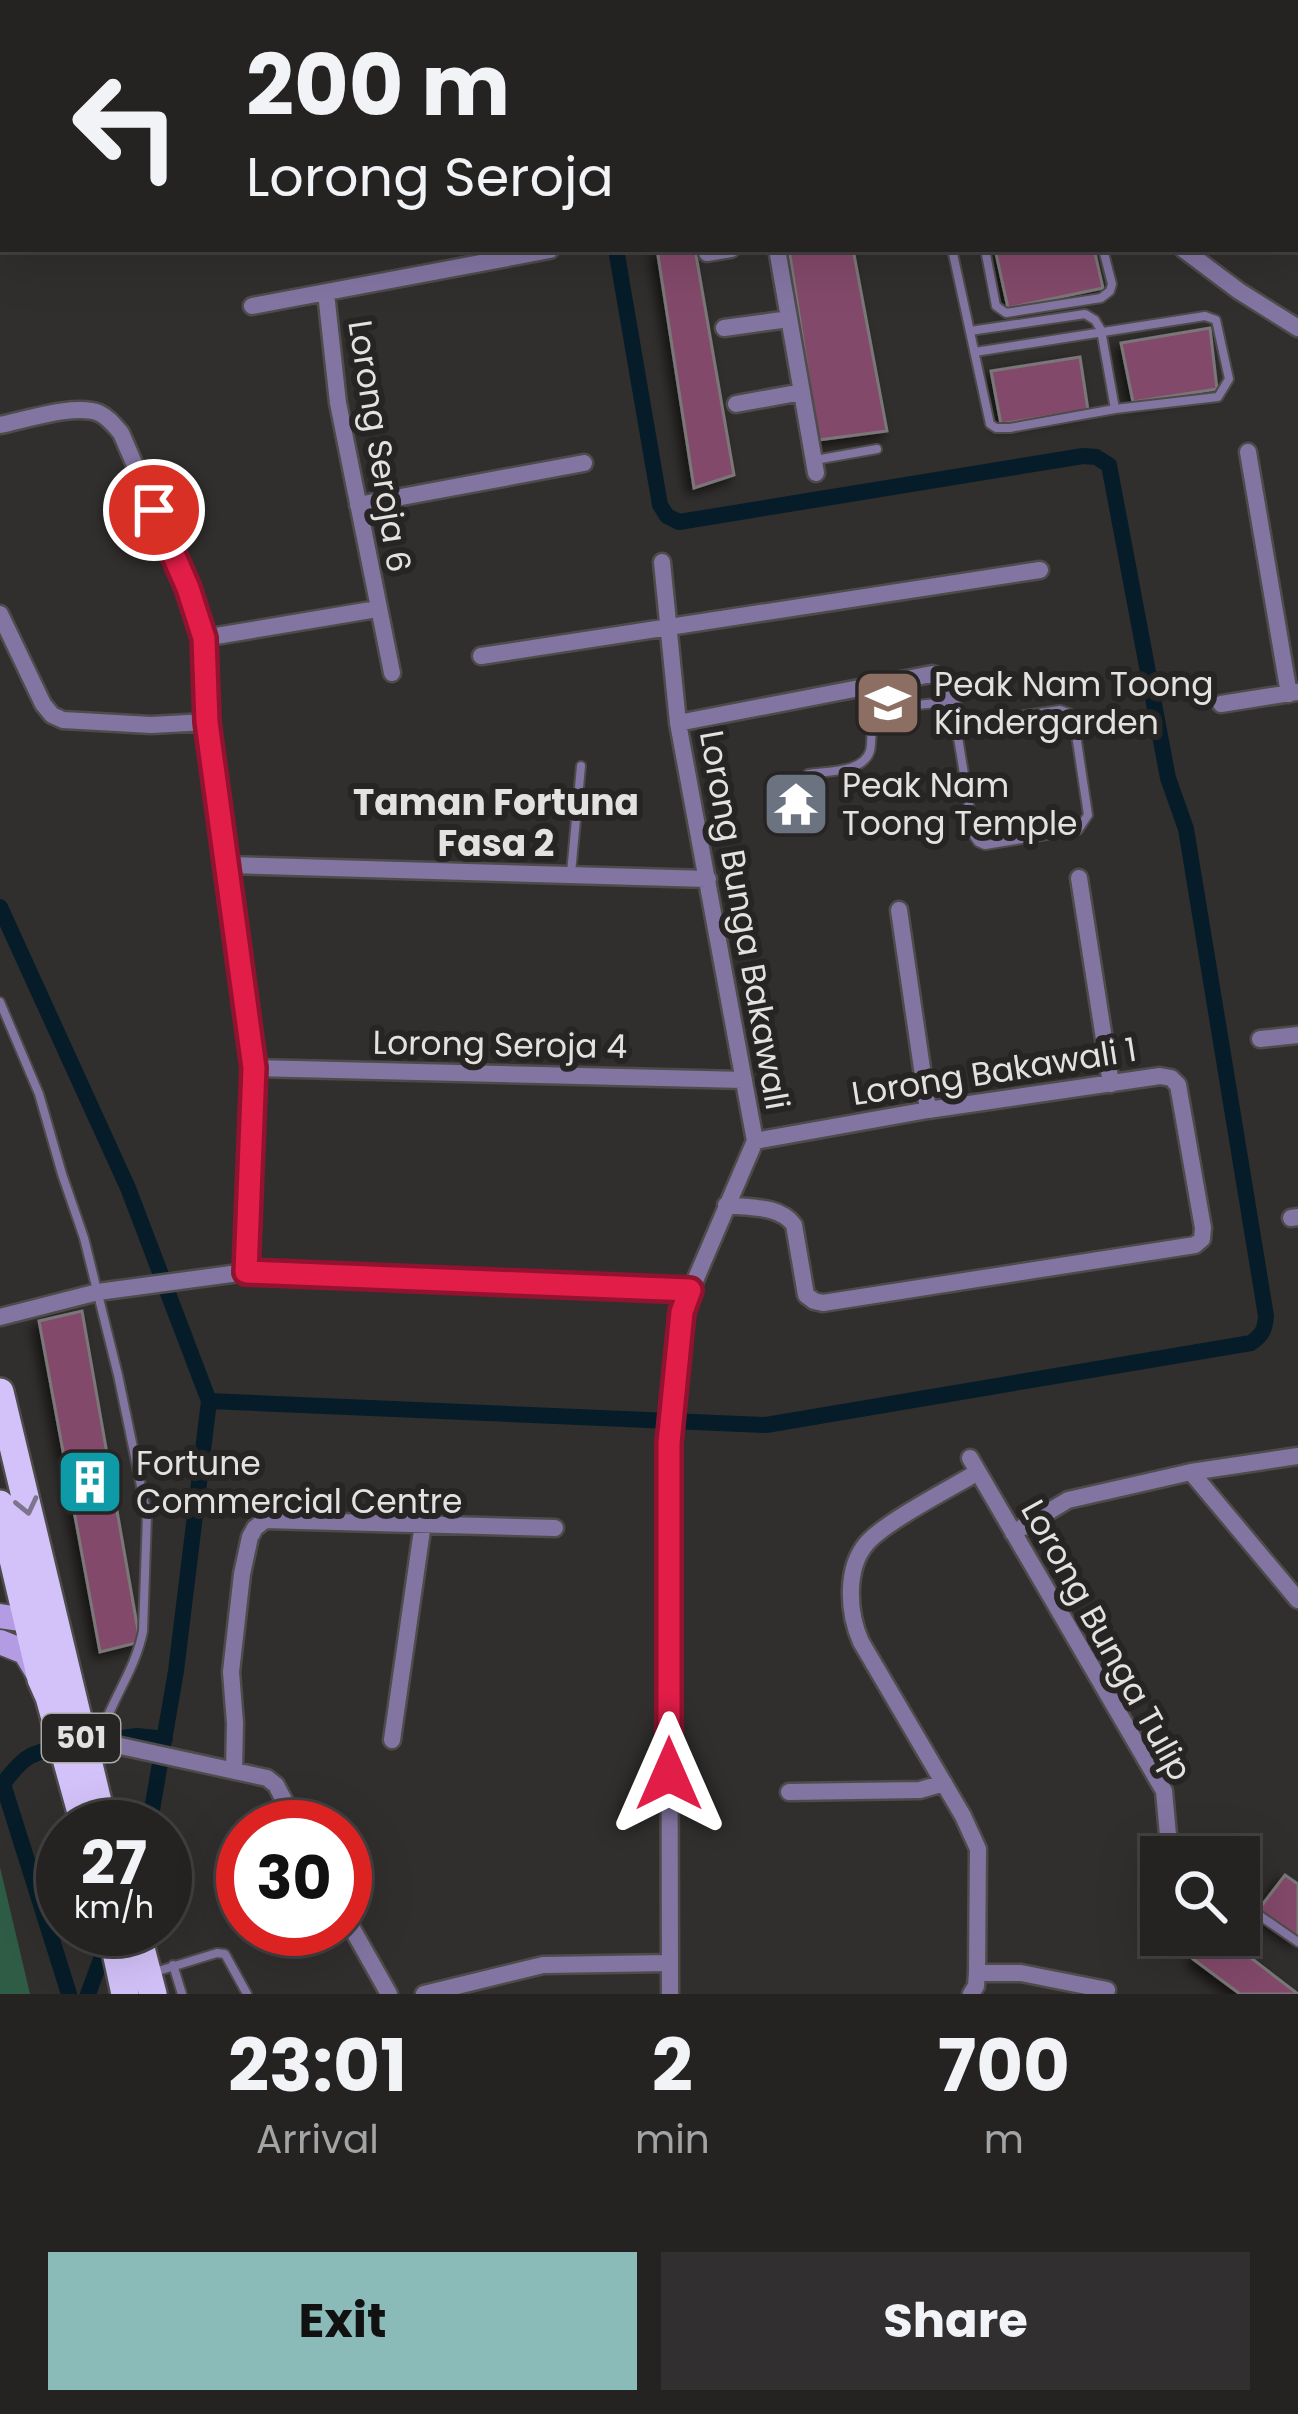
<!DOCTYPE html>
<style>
body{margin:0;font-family:Poppins,sans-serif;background:#312f2f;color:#f1f3f6;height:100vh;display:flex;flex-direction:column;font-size:45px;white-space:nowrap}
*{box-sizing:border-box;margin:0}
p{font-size:39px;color:#a3a4a5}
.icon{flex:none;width:66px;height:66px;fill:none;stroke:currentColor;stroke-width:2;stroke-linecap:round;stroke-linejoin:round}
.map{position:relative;height:1994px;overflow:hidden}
.sheet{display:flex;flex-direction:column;background:#252322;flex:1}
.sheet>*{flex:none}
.banner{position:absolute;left:0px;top:0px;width:1299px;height:252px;box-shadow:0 12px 48px #0002,0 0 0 3px #424040;background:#252322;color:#f1f3f6;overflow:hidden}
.controls{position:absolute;left:1140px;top:1836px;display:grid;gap:24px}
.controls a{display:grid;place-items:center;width:120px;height:120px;border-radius:0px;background:#252322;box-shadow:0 12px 48px #0002,0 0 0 3px #424040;font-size:60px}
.speed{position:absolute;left:36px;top:1800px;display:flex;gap:24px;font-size:60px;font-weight:700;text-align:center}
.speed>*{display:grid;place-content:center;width:156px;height:156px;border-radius:50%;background:#252322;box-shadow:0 12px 48px #0002,0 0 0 3px #424040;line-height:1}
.speed small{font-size:30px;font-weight:400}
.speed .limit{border:18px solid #d22;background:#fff;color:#111}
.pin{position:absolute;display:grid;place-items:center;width:102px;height:102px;color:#fff;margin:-51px;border:6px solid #fff;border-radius:50%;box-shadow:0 3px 12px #0007}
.me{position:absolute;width:132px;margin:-66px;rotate:0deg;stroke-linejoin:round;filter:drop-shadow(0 0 9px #0008)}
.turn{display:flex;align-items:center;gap:42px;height:252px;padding:0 48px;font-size:54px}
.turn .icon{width:156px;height:156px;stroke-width:2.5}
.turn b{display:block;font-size:84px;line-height:102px}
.eta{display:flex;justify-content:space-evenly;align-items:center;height:204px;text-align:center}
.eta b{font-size:72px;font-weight:700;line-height:84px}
.button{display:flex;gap:24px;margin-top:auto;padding:24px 48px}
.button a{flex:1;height:138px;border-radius:0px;background:#8bbbb9;color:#111;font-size:48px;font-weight:700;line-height:138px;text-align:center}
.button a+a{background:#312f2f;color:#f1f3f6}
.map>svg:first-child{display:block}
.green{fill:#2e5c45}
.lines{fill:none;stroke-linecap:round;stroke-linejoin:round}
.canal{stroke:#061d29;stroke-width:16}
.building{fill:#83486a;stroke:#7a7778;stroke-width:3;filter:url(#shadow)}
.lane-casing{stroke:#4d4c4a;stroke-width:12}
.street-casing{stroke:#4d4c4a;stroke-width:21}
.secondary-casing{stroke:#4d4c4a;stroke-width:28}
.primary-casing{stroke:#4d4c4a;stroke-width:32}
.lane{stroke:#8375a2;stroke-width:8}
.street{stroke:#8375a2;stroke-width:16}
.secondary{stroke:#b39ce3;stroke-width:24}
.primary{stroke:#d3c2f9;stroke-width:27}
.oneway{stroke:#7d748e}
.route-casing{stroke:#92132f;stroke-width:30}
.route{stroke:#e11d48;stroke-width:21}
.labels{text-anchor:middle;stroke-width:12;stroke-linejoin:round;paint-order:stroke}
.shield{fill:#272523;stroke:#aba9a8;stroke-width:3}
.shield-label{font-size:30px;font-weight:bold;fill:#e3e2e1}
.street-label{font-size:33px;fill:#e3e2e1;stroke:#272523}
.poi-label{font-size:33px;fill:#e3e2e1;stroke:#272523;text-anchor:start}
.neighbourhood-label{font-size:36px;font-weight:bold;fill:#e3e2e1;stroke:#272523}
</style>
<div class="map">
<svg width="1298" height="1994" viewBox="0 0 1298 1994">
<defs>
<filter id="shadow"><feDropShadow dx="-5.5" dy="5.5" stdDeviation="6" flood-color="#0009"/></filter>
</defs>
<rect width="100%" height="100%" fill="#312f2d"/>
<path class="green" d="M 0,1867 L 30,1994 L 0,1994 Z"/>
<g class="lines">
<path class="canal" d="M 578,0 L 578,3
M 0,907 L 128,1188 L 209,1401 L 176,1671 L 149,1827
M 209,1401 L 766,1425 L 1251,1343 C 1262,1335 1265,1330 1266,1316 L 1186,829 L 1168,778 L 1109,465 L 1096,457 L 1083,456 L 679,522 L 667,516 L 660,505 L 616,249
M 114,1739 L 137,1736 L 165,1739
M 69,1994 L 3,1784 C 26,1752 34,1752 72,1746
M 88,1994 L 110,1935"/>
</g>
<path class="building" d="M 657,249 L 695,249 L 734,475 L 694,488 Z
M 789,249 L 853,249 L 887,431 L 818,440 Z
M 995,249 L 1094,249 L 1103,288 L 1008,308 Z
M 1210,328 L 1217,389 L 1133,402 L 1121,343 Z
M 1080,357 L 1088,410 L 1001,424 L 991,371 Z
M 82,1311 L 140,1642 L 100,1652 L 39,1321 Z
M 1285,1875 L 1298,1884 L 1298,1942 L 1256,1913 Z
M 1206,1935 L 1221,1935 L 1298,1994 L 1240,1994 L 1193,1959 Z"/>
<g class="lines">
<g class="lane-casing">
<path id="lane" d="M 952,249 L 990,424 L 996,428 L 1010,428 L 1115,409 L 1218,397 L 1229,379 L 1216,320 L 1205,316 L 975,352
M 985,249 L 996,306 L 1006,313 L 1101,298 L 1110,291 L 1112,284 L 1103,249
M 970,331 L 1085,314 L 1095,320 L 1101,330 L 1115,409
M 815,460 L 877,449
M 1060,710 L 1069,713 L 1074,721 L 1088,815 L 1078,830 L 985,845 L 978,842 L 974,836 L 956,725 Z
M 808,774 C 827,771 863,773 870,751 C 872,743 871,731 872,722 C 893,704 922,705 949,702
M 571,873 L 581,766
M 0,1002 L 39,1094 L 62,1174 L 84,1238 L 118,1375 L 147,1515 L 143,1631 C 135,1672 108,1704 98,1744
M 1256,1913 L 1298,1942
M 173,1965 L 182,1994
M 155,1972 L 217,1953 L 225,1954 L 247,1994"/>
</g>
<g class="street-casing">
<path id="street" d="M 347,0 L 347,3
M 733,0 L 734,3
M 906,0 L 907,3
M 1254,0 L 1258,3
M 99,3 L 113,0
M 1126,3 L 1128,0
M 0,24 L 3,23
M 1296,38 L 1298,40
M 0,205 L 3,204
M 777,249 L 816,473
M 1183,249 L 1239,291 L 1298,328
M 707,253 L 731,249
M 326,293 L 338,403 L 392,673
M 252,306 L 550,250
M 724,328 L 789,319
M 736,404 L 802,392
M 0,425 C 25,420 76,403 99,413 C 108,417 114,425 121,433 L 188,588 L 204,638 L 207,722 L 254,1068 L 246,1272
M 1248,452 L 1289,694
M 358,505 L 584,463
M 662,562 L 678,723 L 755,1141 L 682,1311 L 669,1443 L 670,1994
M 0,614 L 43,704 L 52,715 L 63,720 L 151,725 L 207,722
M 204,638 L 377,609
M 481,656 L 1040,570
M 1221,704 L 1297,692
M 678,723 L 932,674 C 952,679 951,707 956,725
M 228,865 L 708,879
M 1079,878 L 1111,1084
M 899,910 L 928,1110
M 1260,1039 L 1298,1035
M 254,1068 L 744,1080
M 726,1205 C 749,1208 780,1205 794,1225 L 806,1295 L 814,1301 L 823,1303 L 1195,1245 L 1202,1239 L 1203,1228 L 1178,1085 L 1171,1078 L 1160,1076 L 928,1110 L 755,1141
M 1291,1218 L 1298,1217
M 0,1317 L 98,1292 L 246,1272 L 690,1290
M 970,1458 L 1164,1791 L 1168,1835 L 1162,1857
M 1191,1472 L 1298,1600
M 1013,1533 L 1068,1500 L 1191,1472 L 1298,1456
M 392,1740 L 423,1523
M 83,1748 L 116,1745 L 267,1778 L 276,1785 L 298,1827
M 234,1771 L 235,1723 L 231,1672 L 242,1574 L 250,1537 L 255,1528 L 265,1520 L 555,1528
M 789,1792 L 920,1790 L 944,1783
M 345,1916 L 389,1994
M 977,1973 L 978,1849 L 963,1816 L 861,1642 C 848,1613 845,1568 867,1543 C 885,1522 951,1488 978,1472
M 424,1994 L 543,1965 L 669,1963
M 971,1994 L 976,1986 L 977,1973 L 1021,1973 L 1107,1990"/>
</g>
<g class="secondary-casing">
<path id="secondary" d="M 0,1616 L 27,1620
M 0,1642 L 25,1652 L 37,1672"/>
</g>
<g class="primary-casing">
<path id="primary" d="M 0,1392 L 104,1827
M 0,1504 L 41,1679 L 49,1697 L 85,1827
M 111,1929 L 125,1994
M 136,1929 L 153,1994"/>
</g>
<use href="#lane" class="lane"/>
<use href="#street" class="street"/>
<use href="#secondary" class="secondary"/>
<use href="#primary" class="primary"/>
</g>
<defs><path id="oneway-chevron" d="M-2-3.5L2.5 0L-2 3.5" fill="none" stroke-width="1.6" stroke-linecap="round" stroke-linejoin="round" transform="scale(3)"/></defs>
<use class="oneway" href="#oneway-chevron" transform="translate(27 1506) rotate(77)"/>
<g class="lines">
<g class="route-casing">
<path id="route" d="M 154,510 L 188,588 L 204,638 L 207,722 L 254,1068 L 246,1272 L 690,1290 L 682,1312 L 669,1443 L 669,1774"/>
</g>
<use href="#route" class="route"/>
</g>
<defs>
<g id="school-square" transform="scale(3.45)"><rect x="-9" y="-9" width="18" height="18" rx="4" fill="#8d6e63" stroke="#272523"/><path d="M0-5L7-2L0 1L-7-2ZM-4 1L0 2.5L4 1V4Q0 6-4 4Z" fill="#fff"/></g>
<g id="temple-square" transform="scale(3.45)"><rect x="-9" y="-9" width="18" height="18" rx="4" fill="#6b7280" stroke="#272523"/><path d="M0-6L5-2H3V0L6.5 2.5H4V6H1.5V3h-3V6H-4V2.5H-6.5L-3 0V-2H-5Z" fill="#fff"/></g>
<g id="building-square" transform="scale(3.45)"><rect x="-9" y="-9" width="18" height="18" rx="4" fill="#0f9aa8" stroke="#272523"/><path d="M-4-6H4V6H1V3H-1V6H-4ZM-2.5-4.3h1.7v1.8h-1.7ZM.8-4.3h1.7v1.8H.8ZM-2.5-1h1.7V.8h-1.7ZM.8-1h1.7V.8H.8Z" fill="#fff"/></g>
</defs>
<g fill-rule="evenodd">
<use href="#school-square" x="888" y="703"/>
<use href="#temple-square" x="796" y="804"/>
<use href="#building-square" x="90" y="1482"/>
</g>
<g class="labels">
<rect class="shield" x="42" y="1714" width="78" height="48" rx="9"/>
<g class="shield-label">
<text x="81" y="1748">501</text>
</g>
<g class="street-label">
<text transform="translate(380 446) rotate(81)" y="12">Lorong Seroja 6</text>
<text transform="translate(745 920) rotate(80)" y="12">Lorong Bunga Bakawali</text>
<text transform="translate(500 1044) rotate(1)" y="12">Lorong Seroja 4</text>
<text transform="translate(994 1071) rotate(-9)" y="12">Lorong Bakawali 1</text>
<text transform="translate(1107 1640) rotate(61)" y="12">Lorong Bunga Tulip</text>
</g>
<g class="poi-label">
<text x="934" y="696">Peak Nam Toong<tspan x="934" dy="38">Kindergarden</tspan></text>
<text x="842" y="797">Peak Nam<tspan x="842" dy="38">Toong Temple</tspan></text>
<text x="136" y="1475">Fortune<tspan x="136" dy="38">Commercial Centre</tspan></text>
</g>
<g class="neighbourhood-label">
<text x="496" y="815">Taman Fortuna<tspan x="496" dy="41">Fasa 2</tspan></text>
</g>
</g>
</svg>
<div class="controls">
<a><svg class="icon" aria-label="search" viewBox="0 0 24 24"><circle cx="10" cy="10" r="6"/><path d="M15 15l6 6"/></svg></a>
</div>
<div class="speed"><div>27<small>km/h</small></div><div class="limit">30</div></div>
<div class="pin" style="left:154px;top:510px;background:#d93025"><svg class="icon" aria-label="arrive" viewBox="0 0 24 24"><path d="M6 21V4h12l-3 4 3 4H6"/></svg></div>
<svg class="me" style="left:669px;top:1774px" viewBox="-20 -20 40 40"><path d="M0-17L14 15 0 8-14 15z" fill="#e11d48" stroke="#fff" stroke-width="4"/></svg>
<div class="banner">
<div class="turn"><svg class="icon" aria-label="left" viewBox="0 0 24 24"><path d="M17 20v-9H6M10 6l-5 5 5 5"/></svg><div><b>200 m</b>Lorong Seroja</div></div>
</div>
</div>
<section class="sheet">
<div class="eta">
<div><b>23:01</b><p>Arrival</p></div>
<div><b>2</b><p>min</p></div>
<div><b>700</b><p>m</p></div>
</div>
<div class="button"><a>Exit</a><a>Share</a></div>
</section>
